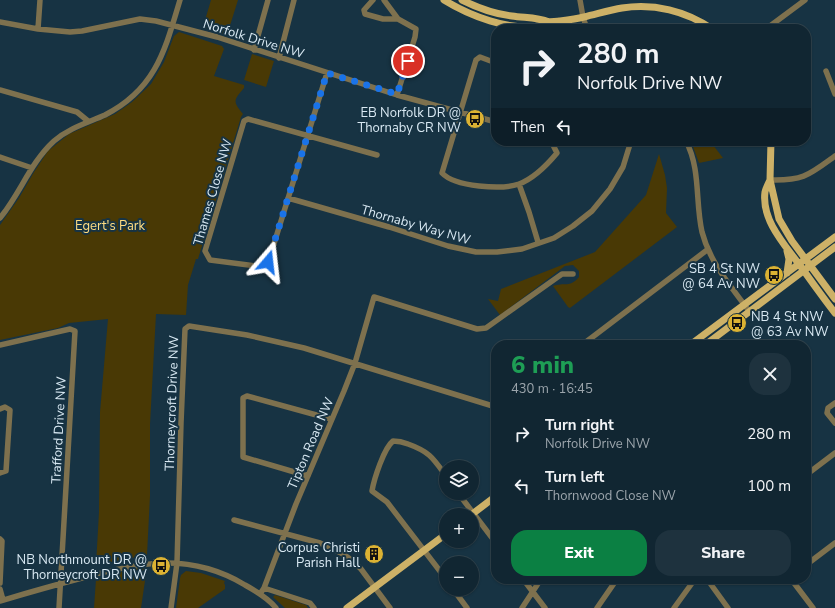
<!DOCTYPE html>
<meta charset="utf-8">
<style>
body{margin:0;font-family:"Nunito Sans",sans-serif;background:#1e323e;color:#f1f3f6;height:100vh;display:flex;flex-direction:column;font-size:15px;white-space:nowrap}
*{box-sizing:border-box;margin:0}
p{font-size:13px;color:#9ca5ac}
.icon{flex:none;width:22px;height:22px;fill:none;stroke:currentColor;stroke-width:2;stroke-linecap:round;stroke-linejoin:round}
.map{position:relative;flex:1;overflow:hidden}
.details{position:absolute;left:491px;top:340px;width:320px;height:244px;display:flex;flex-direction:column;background:#112632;border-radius:16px;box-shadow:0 1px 3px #0004,0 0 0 1px #30434d}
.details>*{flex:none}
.guide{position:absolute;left:491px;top:24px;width:320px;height:122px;border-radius:16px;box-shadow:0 1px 3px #0004,0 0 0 1px #30434d;background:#112632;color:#f1f3f6;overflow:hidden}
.controls{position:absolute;left:439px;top:460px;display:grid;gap:8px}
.controls a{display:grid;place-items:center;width:40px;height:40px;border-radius:50%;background:#112632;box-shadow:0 1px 3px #0004,0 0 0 1px #30434d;font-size:20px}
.pin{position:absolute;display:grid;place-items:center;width:34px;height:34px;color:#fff;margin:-17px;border:2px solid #fff;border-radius:50%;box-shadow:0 1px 4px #0007}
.me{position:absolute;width:44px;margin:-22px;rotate:17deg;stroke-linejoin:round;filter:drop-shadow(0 0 3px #0008)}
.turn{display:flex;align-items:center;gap:14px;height:84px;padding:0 20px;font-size:18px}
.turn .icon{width:52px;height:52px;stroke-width:2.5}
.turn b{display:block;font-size:28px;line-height:34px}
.then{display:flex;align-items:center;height:38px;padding:0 20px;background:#0003;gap:8px;font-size:15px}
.round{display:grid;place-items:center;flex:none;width:42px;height:42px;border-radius:16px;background:#1e323e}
.summary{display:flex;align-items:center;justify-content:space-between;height:68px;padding:0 20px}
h1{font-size:24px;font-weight:800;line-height:30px;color:#1e9e55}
.cta{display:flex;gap:8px;margin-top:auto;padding:8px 20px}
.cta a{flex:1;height:46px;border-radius:16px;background:#0b8043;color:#fff;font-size:16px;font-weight:800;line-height:46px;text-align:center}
.cta a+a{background:#1e323e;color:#f1f3f6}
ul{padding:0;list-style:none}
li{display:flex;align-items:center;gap:12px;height:52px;padding:0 20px}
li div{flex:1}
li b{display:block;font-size:15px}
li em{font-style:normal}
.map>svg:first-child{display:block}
.green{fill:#493905}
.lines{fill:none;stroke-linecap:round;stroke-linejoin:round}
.minor{stroke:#7e714e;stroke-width:5.5}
.major{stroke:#cdb167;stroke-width:7}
.route{stroke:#1a73e8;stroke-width:7;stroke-dasharray:0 12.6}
.labels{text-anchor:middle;stroke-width:4;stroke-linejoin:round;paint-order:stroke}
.street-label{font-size:13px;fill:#d9e9f3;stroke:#173343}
.poi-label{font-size:13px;fill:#d9e9f3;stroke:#173343;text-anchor:end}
.park-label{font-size:13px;fill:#ffdd82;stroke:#173343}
</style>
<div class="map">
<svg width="835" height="608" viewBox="0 0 835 608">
<rect width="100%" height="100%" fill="#173343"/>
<path class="green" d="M 211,0 L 238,0 L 227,35 L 203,27 Z
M 179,32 L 222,46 L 224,49 L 214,76 L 244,85 L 244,88 C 234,100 232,101 243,114 L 241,117 L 198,259 L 196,259 L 188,285 L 186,315 L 156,314 L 150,424 L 150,496 L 147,555 L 96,565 L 99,512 L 100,412 L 108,319 L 69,323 L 58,328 L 0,340 L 0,225 L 19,198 L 34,172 L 48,151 L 69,134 L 115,114 L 132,102 L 151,84 L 164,62 L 174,36 Z
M 252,54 L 274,61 L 266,87 L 244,80 Z
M 691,141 L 710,141 L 723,158 L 699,163 Z
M 659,154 L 665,175 L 667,188 L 666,213 L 677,227 L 570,308 L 568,307 L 553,286 C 564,282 570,288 579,277 L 579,271 L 573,265 L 565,266 L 500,315 L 488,299 L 498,301 L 501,289 L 595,252 L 646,195 Z
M 147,567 L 141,608 L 94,608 L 96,579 L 131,569 Z
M 186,571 L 201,573 L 225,581 L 224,583 L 225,585 L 225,589 L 198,608 L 176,608 L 180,578 L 181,575 Z
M 275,595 L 306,605 L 308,608 L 285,608 L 273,597 Z"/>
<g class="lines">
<path class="minor" d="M 373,0 L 364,10 L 365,14 L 383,19 L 398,19
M 384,0 L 398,19 L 416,29 L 415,37 L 397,95
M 580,0 L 583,17 L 587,29
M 0,22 L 38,29 L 70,32 L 82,31 L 140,19 L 156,21 L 217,37 L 397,95 L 496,122
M 38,29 L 40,0
M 766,29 L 805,0
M 254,50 L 268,0
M 279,58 L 294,0
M 496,63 L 480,57 L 476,60 L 442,173 C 455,187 502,190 519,184 C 535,178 547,165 557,153 L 551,141
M 826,71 L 835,94
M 327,73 C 308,136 288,199 268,263 L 264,267 L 210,260 L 205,251 L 244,121 L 248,119 L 377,155
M 0,90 L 77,112 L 88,121
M 686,141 C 701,170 695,201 702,232 C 710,263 731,286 749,311
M 0,157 L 32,168
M 770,180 C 803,181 809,175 835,156
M 519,184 L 529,212 L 538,242
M 288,198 L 389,227 L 448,246 L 476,252 L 497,252 L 522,249 L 554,238 L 573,226 L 592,211 L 610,189 L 623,167 L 631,141
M 0,218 C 20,194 30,163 54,141 C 69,128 87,123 105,115 C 156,89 165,50 180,0
M 0,345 L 70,329 L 75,331 L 59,608
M 582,345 L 707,250
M 835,403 L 828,408 L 827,413 L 835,423
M 0,409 L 5,407 L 10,410 L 6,471 L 0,473
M 806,475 L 835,453
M 308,476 L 243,457 L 243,398 L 247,396 L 331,419
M 446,476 C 433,458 430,452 408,444 C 403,442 399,441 393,441 C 384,448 374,479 372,491 L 387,502 L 446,579
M 458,493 L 496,543
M 234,520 L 320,543 L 343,554 L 353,561 L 361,569 L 390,608
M 0,539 L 2,541 L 0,583
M 806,565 L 835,543
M 523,579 L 545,608
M 707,579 L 728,608
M 791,579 L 813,608
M 264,588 L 310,603 L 314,608
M 0,589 L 3,600
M 453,589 L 467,608
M 260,594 L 264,588 L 296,504 L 344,391 L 355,363 L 374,297 L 477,329 L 486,328 L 562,274 L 573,274
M 0,601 C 27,593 55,585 82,578 C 140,562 190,552 245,585 C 256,591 268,598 276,608
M 171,608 L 177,563 L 181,423 L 185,329 L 189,326 L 247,335 L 304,348 L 496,407
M 522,608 L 541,579
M 597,608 L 617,579
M 674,608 L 695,579"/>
<path class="major" d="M 444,0 C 470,16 509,31 539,26 C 542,25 545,23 548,22 C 552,21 556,22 560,21 C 568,20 576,19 584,17 C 597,14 610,10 622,8 C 654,3 686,11 712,29
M 462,0 C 478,8 495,14 512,16 C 525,18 537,17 549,22
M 771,141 L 770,180 L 779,219 L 792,241 L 835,299
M 770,180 C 768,184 766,188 765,192 C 761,222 788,248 804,271 C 814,285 824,299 835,313
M 787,273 L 789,259 L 787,251
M 690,345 L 835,237
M 705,345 L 835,247
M 471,515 L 496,496
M 347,608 L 446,534"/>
</g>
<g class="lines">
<path class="route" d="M 268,262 L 327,73 L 397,94 L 408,61"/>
</g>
<defs>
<g id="bus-disc" transform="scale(1)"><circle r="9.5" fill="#dbb233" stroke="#173343"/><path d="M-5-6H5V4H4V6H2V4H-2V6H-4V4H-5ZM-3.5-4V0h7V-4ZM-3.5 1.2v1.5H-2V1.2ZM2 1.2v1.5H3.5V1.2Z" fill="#111"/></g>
<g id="building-disc" transform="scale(1)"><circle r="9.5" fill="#dbb233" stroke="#173343"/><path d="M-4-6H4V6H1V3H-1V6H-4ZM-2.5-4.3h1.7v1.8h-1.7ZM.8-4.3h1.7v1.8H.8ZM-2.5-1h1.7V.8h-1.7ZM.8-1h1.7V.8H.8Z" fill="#111"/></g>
</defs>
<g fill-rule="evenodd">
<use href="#bus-disc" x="475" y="119"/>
<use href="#bus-disc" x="774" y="275"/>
<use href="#bus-disc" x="737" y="323"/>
<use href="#building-disc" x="374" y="554"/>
<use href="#bus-disc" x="161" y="566"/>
</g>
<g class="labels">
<g class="street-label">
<text transform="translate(254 38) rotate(17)" y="5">Norfolk Drive NW</text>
<text transform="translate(212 192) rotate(-74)" y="5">Thames Close NW</text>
<text transform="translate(416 224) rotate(16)" y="5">Thornaby Way NW</text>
<text transform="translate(171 403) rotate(-88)" y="5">Thorneycroft Drive NW</text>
<text transform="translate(58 430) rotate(-87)" y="5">Trafford Drive NW</text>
<text transform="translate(310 443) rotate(-67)" y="5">Tipton Road NW</text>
</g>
<g class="poi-label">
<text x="461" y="117">EB Norfolk DR @<tspan x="461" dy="15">Thornaby CR NW</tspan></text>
<text x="760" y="273">SB 4 St NW<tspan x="760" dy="15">@ 64 Av NW</tspan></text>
<text x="751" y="321" text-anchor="start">NB 4 St NW<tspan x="751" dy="15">@ 63 Av NW</tspan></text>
<text x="360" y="552">Corpus Christi<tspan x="360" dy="15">Parish Hall</tspan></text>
<text x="147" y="564">NB Northmount DR @<tspan x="147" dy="15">Thorneycroft DR NW</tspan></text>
</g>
<g class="park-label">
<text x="110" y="230">Egert's Park</text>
</g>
</g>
</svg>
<div class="controls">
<a><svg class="icon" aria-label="layers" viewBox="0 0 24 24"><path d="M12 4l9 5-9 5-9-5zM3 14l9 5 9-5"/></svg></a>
<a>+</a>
<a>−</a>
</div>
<div class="pin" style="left:408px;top:61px;background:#d93025"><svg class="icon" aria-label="arrive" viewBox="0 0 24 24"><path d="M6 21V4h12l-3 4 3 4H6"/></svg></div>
<svg class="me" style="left:268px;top:262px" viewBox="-20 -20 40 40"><path d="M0-17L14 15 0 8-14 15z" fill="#1a73e8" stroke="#fff" stroke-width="4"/></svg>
<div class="guide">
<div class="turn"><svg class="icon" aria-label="right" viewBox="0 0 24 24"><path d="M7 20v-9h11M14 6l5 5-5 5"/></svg><div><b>280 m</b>Norfolk Drive NW</div></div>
<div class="then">Then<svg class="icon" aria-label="left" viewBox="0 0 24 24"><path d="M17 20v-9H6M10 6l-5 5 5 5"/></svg></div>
</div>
<section class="details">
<div class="summary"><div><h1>6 min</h1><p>430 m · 16:45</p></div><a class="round"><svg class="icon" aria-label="close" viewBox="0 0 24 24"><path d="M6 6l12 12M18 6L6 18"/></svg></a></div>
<ul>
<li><svg class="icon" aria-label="right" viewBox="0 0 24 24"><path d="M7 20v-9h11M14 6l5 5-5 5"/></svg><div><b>Turn right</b><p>Norfolk Drive NW</p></div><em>280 m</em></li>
<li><svg class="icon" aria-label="left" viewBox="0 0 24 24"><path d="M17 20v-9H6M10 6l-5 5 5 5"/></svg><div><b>Turn left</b><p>Thornwood Close NW</p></div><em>100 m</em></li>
</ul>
<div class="cta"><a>Exit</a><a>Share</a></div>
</section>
</div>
